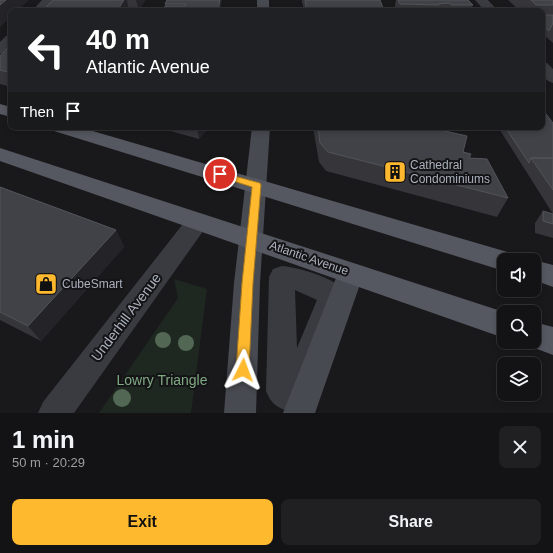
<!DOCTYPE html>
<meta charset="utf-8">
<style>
body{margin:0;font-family:Arial,sans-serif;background:#202022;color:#f1f3f6;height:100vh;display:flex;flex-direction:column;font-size:15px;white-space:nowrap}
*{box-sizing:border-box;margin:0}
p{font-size:13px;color:#9d9ea0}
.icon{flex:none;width:22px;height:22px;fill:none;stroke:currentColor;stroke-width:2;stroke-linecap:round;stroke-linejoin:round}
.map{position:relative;height:413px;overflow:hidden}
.details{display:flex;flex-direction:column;background:#131315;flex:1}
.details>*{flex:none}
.hud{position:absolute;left:8px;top:8px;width:537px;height:122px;border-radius:8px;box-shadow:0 2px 6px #0003,0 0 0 1px #323234;background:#202124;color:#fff;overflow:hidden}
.controls{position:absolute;left:497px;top:253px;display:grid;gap:8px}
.controls a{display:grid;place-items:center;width:44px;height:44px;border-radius:8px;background:#131315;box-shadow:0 2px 6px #0003,0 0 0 1px #323234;font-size:20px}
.pin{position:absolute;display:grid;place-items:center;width:34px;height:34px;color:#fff;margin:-17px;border:2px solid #fff;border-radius:50%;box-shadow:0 1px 4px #0007}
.me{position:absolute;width:44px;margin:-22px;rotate:3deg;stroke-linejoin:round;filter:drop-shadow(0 0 3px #0008)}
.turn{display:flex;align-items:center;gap:14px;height:84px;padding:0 12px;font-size:18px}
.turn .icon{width:52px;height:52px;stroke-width:2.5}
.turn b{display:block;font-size:28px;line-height:34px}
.then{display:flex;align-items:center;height:38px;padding:0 12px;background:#0003;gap:8px;font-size:15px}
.round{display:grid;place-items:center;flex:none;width:42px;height:42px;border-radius:8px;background:#202022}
.headline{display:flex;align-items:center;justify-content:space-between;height:68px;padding:0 12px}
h1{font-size:24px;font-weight:800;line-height:30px}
.button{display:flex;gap:8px;margin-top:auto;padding:8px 12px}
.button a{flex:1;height:46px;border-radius:8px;background:#ffb92e;color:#111;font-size:16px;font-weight:800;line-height:46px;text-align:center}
.button a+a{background:#202022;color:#f1f3f6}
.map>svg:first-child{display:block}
.green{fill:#1e2720}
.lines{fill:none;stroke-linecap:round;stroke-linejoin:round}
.pedestrian{fill:#3a3b41;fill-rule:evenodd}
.minor{fill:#3a3b41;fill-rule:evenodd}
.secondary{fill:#484a51;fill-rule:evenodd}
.primary{fill:#555860;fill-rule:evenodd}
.tree{fill:#526855}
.wall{fill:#35353a}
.shaded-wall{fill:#242428}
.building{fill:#414248;stroke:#52545a}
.route{fill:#ffb92e;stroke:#a6781e}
.labels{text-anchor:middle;stroke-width:4;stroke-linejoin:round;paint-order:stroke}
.poi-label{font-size:12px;fill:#aab0bc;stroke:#141417;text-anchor:start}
.street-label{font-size:12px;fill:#aab0bc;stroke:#141417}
.near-street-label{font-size:14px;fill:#aab0bc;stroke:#141417}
.near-park-label{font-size:14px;fill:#80a983;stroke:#141417}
</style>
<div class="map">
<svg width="553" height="413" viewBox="0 0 553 413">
<rect width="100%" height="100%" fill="#19191c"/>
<path class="green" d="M 174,279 L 207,289 L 191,413 L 99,413 L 178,298 Z"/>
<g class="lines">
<path class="pedestrian" d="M 198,213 L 206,215 L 209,221 L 206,227 L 74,413 L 38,413 L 43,402 L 190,215 Z
M 282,266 C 296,267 332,277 341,288 C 343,290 344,293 345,296 L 306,400 L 303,405 L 287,411 C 275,406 271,403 266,391 L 269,277 L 273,269 ZM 295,290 L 317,300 L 297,348 Z"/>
<path class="minor" d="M 42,0 L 55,0 L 45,11 L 32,11 Z
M 475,0 L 488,0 L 498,11 L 485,11 Z
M 11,35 L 11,47 L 5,53 L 0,54 L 0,42 L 6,36 Z
M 542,62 L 547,63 L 553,69 L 553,83 L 548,81 L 542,75 Z"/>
<path class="secondary" d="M 257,0 L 269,0 L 269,11 L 257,11 Z
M 252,127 L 270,127 L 260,283 L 256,413 L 224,413 L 234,283 Z
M 351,263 L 360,266 L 364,273 L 315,413 L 283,413 L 338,273 L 342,266 Z"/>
<path class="primary" d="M 0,104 L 11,107 L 11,117 L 0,114 Z
M 51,127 L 79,127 L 504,251 L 513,254 L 516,260 L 504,260 L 504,271 L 54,131 Z
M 0,148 L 504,312 L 504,338 L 0,161 Z
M 533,260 L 534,260 L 553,265 L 553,287 L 534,280 Z
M 534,322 L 553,327 L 553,355 L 524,344 L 523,342 L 534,342 Z"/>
</g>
<g class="tree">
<circle cx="163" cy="340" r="8"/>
<circle cx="186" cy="343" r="8"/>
<circle cx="122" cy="398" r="9"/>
</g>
<path class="wall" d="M 53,0 L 145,0 L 139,11 L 42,11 Z
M 167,0 L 220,11 L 165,6 L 165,4 Z
M 302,0 L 380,0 L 383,8 L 383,11 L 304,11 L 304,9 L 303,8 L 303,4 L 302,3 Z
M 396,0 L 468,0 L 473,5 L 471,10 L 472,11 L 394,11 Z
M 508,0 L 553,0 L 553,43 L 542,33 L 542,11 L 520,11 Z
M 11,44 L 11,87 L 0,84 L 0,56 Z
M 553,123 L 553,238 L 535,233 L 535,223 L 543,211 L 553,214 L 498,127 L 542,127 Z
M 156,127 L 208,127 L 208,129 L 199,139 Z
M 313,127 L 427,127 L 463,152 L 508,198 L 497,217 L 326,171 L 319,162 Z
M 0,187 L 116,230 L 124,247 L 41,341 L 0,320 Z"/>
<path class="shaded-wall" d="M 6,0 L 29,0 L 17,11 L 11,11 L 11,17 L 0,27 L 0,5 Z
M 124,0 L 127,0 L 129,11 L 117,11 Z
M 136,0 L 145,0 L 139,11 Z
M 220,0 L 222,0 L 220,11 L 218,11 Z
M 197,127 L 208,127 L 208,129 L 199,139 Z
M 116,230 L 124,247 L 41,341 L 28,326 Z"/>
<path class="building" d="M 0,0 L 6,0 L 0,5 Z
M 53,0 L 124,0 L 117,11 L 42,11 Z
M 167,0 L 220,0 L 218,11 L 163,11 L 165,6 L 185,6 L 186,4 L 165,4 Z
M 305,0 L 380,0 L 383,8 L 359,8 L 360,11 L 364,11 L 307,11 Z
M 398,0 L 468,0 L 473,5 L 451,5 L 449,3 L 438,4 L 439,5 L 400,4 Z
M 531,0 L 553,0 L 553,5 L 536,5 Z
M 436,8 L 470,8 L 472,11 L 438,11 Z
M 542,15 L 553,15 L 553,23 L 549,31 L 542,25 Z
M 11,44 L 11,73 L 0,70 L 0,56 Z
M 542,109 L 553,123 L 553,158 L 531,158 L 529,163 L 505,127 L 542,127 Z
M 318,127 L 427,127 L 467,136 L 463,152 L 471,154 L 469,158 L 487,159 L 508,198 L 328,152 L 320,143 Z
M 531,158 L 553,158 L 553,190 Z
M 0,187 L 116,230 L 28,326 L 0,312 Z
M 543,211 L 553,214 L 553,224 L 543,221 Z"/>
<path class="route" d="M 217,172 L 220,172 L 260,183 L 261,185 L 253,283 L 249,370 L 247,374 L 243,376 L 238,374 L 236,370 L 242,283 L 252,187 L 217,176 L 216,174 Z"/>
<defs>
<g id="building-square" transform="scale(1.15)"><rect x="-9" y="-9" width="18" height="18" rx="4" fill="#ffb92e" stroke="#141417"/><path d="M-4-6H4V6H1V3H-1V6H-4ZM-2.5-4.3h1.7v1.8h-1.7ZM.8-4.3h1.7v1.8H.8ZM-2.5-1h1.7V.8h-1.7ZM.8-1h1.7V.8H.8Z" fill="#111"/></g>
<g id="shop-square" transform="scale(1.15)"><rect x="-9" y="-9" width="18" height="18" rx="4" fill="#ffb92e" stroke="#141417"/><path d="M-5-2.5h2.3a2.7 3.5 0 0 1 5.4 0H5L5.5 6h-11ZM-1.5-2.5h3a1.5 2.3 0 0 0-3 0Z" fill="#111"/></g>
</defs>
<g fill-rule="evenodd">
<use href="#building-square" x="395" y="172"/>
<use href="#shop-square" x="46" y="284"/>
</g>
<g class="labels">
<g class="poi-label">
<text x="410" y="169">Cathedral<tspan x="410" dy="14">Condominiums</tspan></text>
<text x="62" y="288">CubeSmart</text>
</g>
<g class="street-label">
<text transform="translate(309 258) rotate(19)" y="4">Atlantic Avenue</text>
</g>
<g class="near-street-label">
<text transform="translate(126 317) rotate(-53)" y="5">Underhill Avenue</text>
</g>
<g class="near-park-label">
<text x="162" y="385">Lowry Triangle</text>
</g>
</g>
</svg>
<div class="controls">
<a><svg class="icon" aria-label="sound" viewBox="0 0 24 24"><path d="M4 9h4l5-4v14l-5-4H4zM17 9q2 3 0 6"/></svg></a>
<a><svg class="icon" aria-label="search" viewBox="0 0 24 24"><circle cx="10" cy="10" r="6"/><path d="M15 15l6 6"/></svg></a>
<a><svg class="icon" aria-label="layers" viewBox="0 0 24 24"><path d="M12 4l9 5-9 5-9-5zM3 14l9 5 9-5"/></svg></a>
</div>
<div class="pin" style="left:220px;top:174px;background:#d93025"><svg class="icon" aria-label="arrive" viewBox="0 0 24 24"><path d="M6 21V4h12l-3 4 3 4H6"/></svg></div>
<svg class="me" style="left:243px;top:370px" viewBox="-20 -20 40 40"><path d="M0-17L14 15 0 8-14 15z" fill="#ffb92e" stroke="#fff" stroke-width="4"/></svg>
<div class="hud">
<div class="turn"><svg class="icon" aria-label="left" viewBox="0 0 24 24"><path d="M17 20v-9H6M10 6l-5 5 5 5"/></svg><div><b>40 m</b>Atlantic Avenue</div></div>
<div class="then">Then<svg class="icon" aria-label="arrive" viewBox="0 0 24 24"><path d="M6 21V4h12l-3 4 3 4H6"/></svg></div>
</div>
</div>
<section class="details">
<div class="headline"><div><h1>1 min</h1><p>50 m · 20:29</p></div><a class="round"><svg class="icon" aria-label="close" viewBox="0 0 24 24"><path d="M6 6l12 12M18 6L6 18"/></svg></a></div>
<div class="button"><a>Exit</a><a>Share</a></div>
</section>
